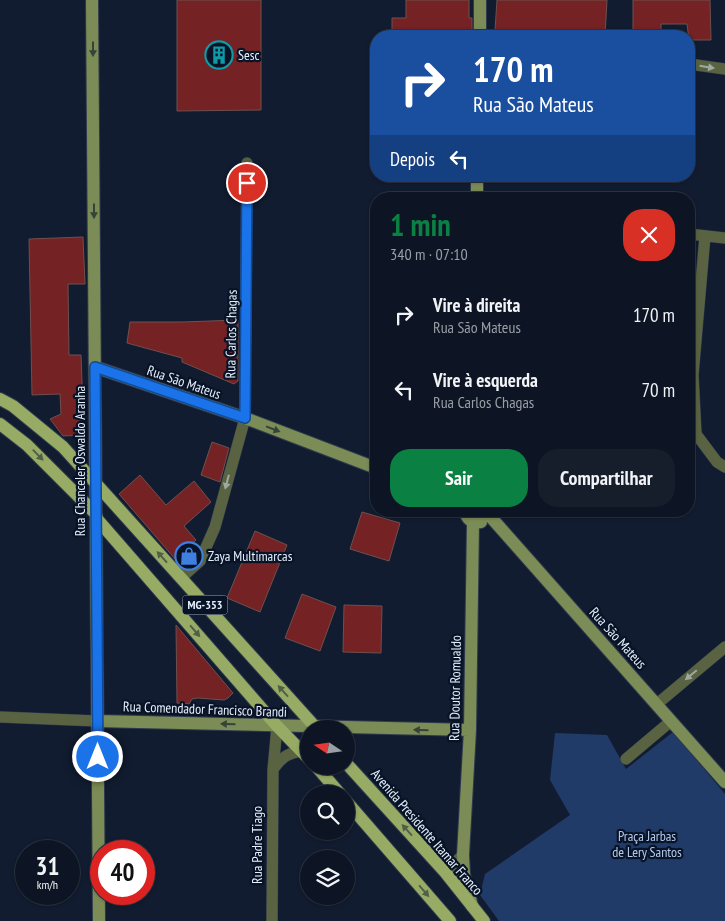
<!DOCTYPE html>
<html lang="pt">
<meta charset="utf-8">
<style>
body{margin:0;font-family:"PT Sans Narrow",sans-serif;background:#161e2c;color:#f1f3f6;height:100vh;display:flex;flex-direction:column;font-size:19px;white-space:nowrap}
*{box-sizing:border-box;margin:0}
p{font-size:16px;color:#9a9fa6}
.icon{flex:none;width:28px;height:28px;fill:none;stroke:currentColor;stroke-width:2;stroke-linecap:round;stroke-linejoin:round}
.map{position:relative;flex:1;overflow:hidden}
.drawer{position:absolute;left:370px;top:192px;width:325px;height:325px;display:flex;flex-direction:column;background:#0d1524;border-radius:20px;box-shadow:0 1px 4px #0004,0 0 0 1px #2d3441}
.drawer>*{flex:none}
.hud{position:absolute;left:370px;top:30px;width:325px;height:152px;border-radius:20px;box-shadow:0 1px 4px #0004,0 0 0 1px #2d3441;background:#1a4fa0;color:#fff;overflow:hidden}
.needle{width:32px;rotate:283deg}
.buttons{position:absolute;left:300px;top:720px;display:grid;gap:10px}
.buttons a{display:grid;place-items:center;width:55px;height:55px;border-radius:50%;background:#0d1524;box-shadow:0 1px 4px #0004,0 0 0 1px #2d3441;font-size:25px}
.speed{position:absolute;left:15px;top:840px;display:flex;gap:10px;font-size:25px;font-weight:700;text-align:center}
.speed>*{display:grid;place-content:center;width:65px;height:65px;border-radius:50%;background:#0d1524;box-shadow:0 1px 4px #0004,0 0 0 1px #2d3441;line-height:1}
.speed small{font-size:12px;font-weight:400}
.speed .limit{border:8px solid #d22;background:#fff;color:#111}
.pin{position:absolute;display:grid;place-items:center;width:42px;height:42px;color:#fff;margin:-21px;border:2px solid #fff;border-radius:50%;box-shadow:0 1px 5px #0007}
.me{position:absolute;width:55px;margin:-28px;rotate:0deg;stroke-linejoin:round;filter:drop-shadow(0 0 4px #0008)}
.turn{display:flex;align-items:center;gap:18px;height:105px;padding:0 20px;font-size:22px}
.turn .icon{width:65px;height:65px;stroke-width:2.5}
.turn b{display:block;font-size:35px;line-height:42px}
.then{display:flex;align-items:center;height:48px;padding:0 20px;background:#0003;gap:10px;font-size:19px}
.round{display:grid;place-items:center;flex:none;width:52px;height:52px;border-radius:20px;background:#161e2c}
.summary{display:flex;align-items:center;justify-content:space-between;height:85px;padding:0 20px}
h1{font-size:30px;font-weight:800;line-height:38px;color:#0b8043}
.cta{display:flex;gap:10px;margin-top:auto;padding:10px 20px}
.cta a{flex:1;height:58px;border-radius:20px;background:#0b8043;color:#fff;font-size:20px;font-weight:800;line-height:58px;text-align:center}
.cta a+a{background:#161e2c;color:#f1f3f6}
ul{padding:0;list-style:none}
li{display:flex;align-items:center;gap:15px;height:75px;padding:0 20px}
li div{flex:1}
li b{display:block;font-size:19px}
li em{font-style:normal}
.map>svg:first-child{display:block}
.green{fill:#213b69}
.building{fill:#742223;stroke:#6f504e}
.lines{fill:none;stroke-linecap:round;stroke-linejoin:round}
.street-casing{stroke:#2f3a4d;stroke-width:12}
.secondary-casing{stroke:#2f3a4d;stroke-width:14}
.primary-casing{stroke:#2f3a4d;stroke-width:14}
.street{stroke:#596342;stroke-width:11}
.secondary{stroke:#7c8c56;stroke-width:12}
.primary{stroke:#97ab65;stroke-width:12}
.oneway{fill:#364339}
.oneway2{fill:#a0a9a0}
.oneway3{fill:#505f46}
.route-casing{stroke:#114b97;stroke-width:12}
.route{stroke:#1a73e8;stroke-width:9}
.labels{text-anchor:middle;stroke-width:4.5;stroke-linejoin:round;paint-order:stroke}
.shield{fill:#081326;stroke:#a3adbc;stroke-width:1}
.shield-label{font-size:12px;font-weight:bold;fill:#e6effd}
.poi-label{font-size:14px;fill:#e6effd;stroke:#081326;text-anchor:start}
.street-label{font-size:14px;fill:#e6effd;stroke:#081326}
.park-label{font-size:14px;fill:#b3caef;stroke:#081326}
</style>
<div class="map">
<svg width="725" height="921" viewBox="0 0 725 921">
<rect width="100%" height="100%" fill="#111c30"/>
<path class="green" d="M 673,732 L 725,794 L 725,921 L 499,921 L 480,895 L 485,874 L 570,815 L 550,780 L 555,733 L 607,735 L 626,769 Z"/>
<path class="building" d="M 177,0 L 261,0 L 261,110 L 177,111 Z
M 406,0 L 469,0 L 469,18 L 472,18 L 472,36 L 392,36 L 392,18 L 406,18 Z
M 497,0 L 607,0 L 605,36 L 565,36 L 565,34 L 495,30 Z
M 633,0 L 710,0 L 711,40 L 689,40 L 687,24 L 661,24 L 661,36 L 633,36 Z
M 83,237 L 85,284 L 68,284 L 69,355 L 81,355 L 84,435 L 63,436 L 50,419 L 61,414 L 60,394 L 32,395 L 29,239 Z
M 238,320 L 238,381 L 234,384 L 182,362 L 182,358 L 127,343 L 130,322 L 182,322 Z
M 212,442 L 229,448 L 220,482 L 201,475 Z
M 140,475 L 166,505 L 194,481 L 211,502 L 184,526 L 196,540 L 175,559 L 119,494 Z
M 362,512 L 400,523 L 389,561 L 350,549 Z
M 255,531 L 287,545 L 260,612 L 227,598 Z
M 302,594 L 336,607 L 320,651 L 285,638 Z
M 344,605 L 382,606 L 381,653 L 343,652 Z
M 176,625 L 233,693 L 228,698 L 224,700 L 198,698 L 192,699 L 189,704 L 177,703 Z"/>
<g class="lines">
<g class="street-casing">
<path id="street" d="M 689,64 L 725,69
M 689,234 L 725,238
M 705,236 L 693,375 L 696,434 L 717,462 L 725,467
M 181,578 L 200,561 L 215,527 L 245,418 L 247,163
M 657,704 L 725,647
M 0,717 L 97,721
M 626,759 L 671,721
M 274,768 C 282,757 288,753 302,751
M 445,872 L 463,855
M 272,921 L 273,770 L 277,726"/>
</g>
<g class="secondary-casing">
<path id="secondary" d="M 92,0 L 99,921
M 480,0 L 480,36
M 477,199 L 477,176
M 95,367 L 245,418 L 376,468
M 465,511 C 467,520 472,523 481,522
M 489,515 L 725,782
M 97,721 L 470,730
M 472,906 L 464,874 L 463,855 L 470,730 L 473,522"/>
</g>
<g class="primary-casing">
<path id="primary" d="M 0,399 L 13,406 L 63,447 L 317,729
M 0,424 L 27,445 L 96,514 L 97,519 L 277,726 L 309,759
M 346,763 L 445,872 L 484,921
M 316,766 L 340,794
M 346,801 L 450,921"/>
</g>
<use href="#street" class="street"/>
<use href="#secondary" class="secondary"/>
<use href="#primary" class="primary"/>
</g>
<defs><path id="oneway-solid" d="M-6-.8H1V-3.2L6.5 0L1 3.2V.8H-6Z" transform="scale(1.25)"/></defs>
<g class="oneway">
<use href="#oneway-solid" transform="translate(93 49) rotate(90)"/>
<use href="#oneway-solid" transform="translate(94 211) rotate(90)"/>
<use href="#oneway-solid" transform="translate(273 429) rotate(21)"/>
<use href="#oneway-solid" transform="translate(228 724) rotate(-178)"/>
<use href="#oneway-solid" transform="translate(421 730) rotate(-178)"/>
</g>
<g class="oneway2">
<use href="#oneway-solid" transform="translate(707 67) rotate(9)"/>
<use href="#oneway-solid" transform="translate(227 482) rotate(105)"/>
<use href="#oneway-solid" transform="translate(691 675) rotate(140)"/>
</g>
<g class="oneway3">
<use href="#oneway-solid" transform="translate(38 455) rotate(46)"/>
<use href="#oneway-solid" transform="translate(162 557) rotate(-132)"/>
<use href="#oneway-solid" transform="translate(195 631) rotate(49)"/>
<use href="#oneway-solid" transform="translate(283 691) rotate(-132)"/>
<use href="#oneway-solid" transform="translate(407 830) rotate(-132)"/>
<use href="#oneway-solid" transform="translate(424 891) rotate(49)"/>
</g>
<g class="lines">
<g class="route-casing">
<path id="route" d="M 98,757 L 95,367 L 245,418 L 247,183"/>
</g>
<use href="#route" class="route"/>
</g>
<defs>
<g id="building-ring" transform="scale(1.4375)"><circle r="9.5" fill="#081326" stroke="#0f9aa8" stroke-width="1.5"/><path d="M-4-6H4V6H1V3H-1V6H-4ZM-2.5-4.3h1.7v1.8h-1.7ZM.8-4.3h1.7v1.8H.8ZM-2.5-1h1.7V.8h-1.7ZM.8-1h1.7V.8H.8Z" fill="#0f9aa8"/></g>
<g id="shop-ring" transform="scale(1.4375)"><circle r="9.5" fill="#081326" stroke="#3f7fe0" stroke-width="1.5"/><path d="M-5-2.5h2.3a2.7 3.5 0 0 1 5.4 0H5L5.5 6h-11ZM-1.5-2.5h3a1.5 2.3 0 0 0-3 0Z" fill="#3f7fe0"/></g>
</defs>
<g fill-rule="evenodd">
<use href="#building-ring" x="219" y="55"/>
<use href="#shop-ring" x="189" y="556"/>
</g>
<g class="labels">
<rect class="shield" x="182.5" y="595.5" width="45" height="19" rx="4"/>
<g class="shield-label">
<text x="205" y="609">MG-353</text>
</g>
<g class="poi-label">
<text x="238" y="60">Sesc</text>
<text x="208" y="561">Zaya Multimarcas</text>
</g>
<g class="street-label">
<text transform="translate(231 334) rotate(-89)" y="5">Rua Carlos Chagas</text>
<text transform="translate(184 382) rotate(19)" y="5">Rua São Mateus</text>
<text transform="translate(80 461) rotate(-90)" y="5">Rua Chanceler Oswaldo Aranha</text>
<text transform="translate(618 638) rotate(48)" y="5">Rua São Mateus</text>
<text transform="translate(455 688) rotate(-89)" y="5">Rua Doutor Romualdo</text>
<text transform="translate(205 709) rotate(2)" y="5">Rua Comendador Francisco Brandi</text>
<text transform="translate(427 832) rotate(49)" y="5">Avenida Presidente Itamar Franco</text>
<text transform="translate(257 845) rotate(-90)" y="5">Rua Padre Tiago</text>
</g>
<g class="park-label">
<text x="647" y="841">Praça Jarbas<tspan x="647" dy="16">de Lery Santos</tspan></text>
</g>
</g>
</svg>
<div class="buttons">
<a><svg class="needle" viewBox="-14 -14 28 28"><path d="M0-13l5 13h-10z" fill="#e53935"/><path d="M0 13l5-13h-10z" fill="#9a9fa6"/></svg></a>
<a><svg class="icon" aria-label="search" viewBox="0 0 24 24"><circle cx="10" cy="10" r="6"/><path d="M15 15l6 6"/></svg></a>
<a><svg class="icon" aria-label="layers" viewBox="0 0 24 24"><path d="M12 4l9 5-9 5-9-5zM3 14l9 5 9-5"/></svg></a>
</div>
<div class="speed"><div>31<small>km/h</small></div><div class="limit">40</div></div>
<div class="pin" style="left:247px;top:183px;background:#d93025"><svg class="icon" aria-label="arrive" viewBox="0 0 24 24"><path d="M6 21V4h12l-3 4 3 4H6"/></svg></div>
<svg class="me" style="left:98px;top:757px" viewBox="-20 -20 40 40"><circle r="17" fill="#1a73e8" stroke="#fff" stroke-width="3"/><path d="M0-11L8 9 0 5-8 9z" fill="#fff"/></svg>
<div class="hud">
<div class="turn"><svg class="icon" aria-label="right" viewBox="0 0 24 24"><path d="M7 20v-9h11M14 6l5 5-5 5"/></svg><div><b>170 m</b>Rua São Mateus</div></div>
<div class="then">Depois<svg class="icon" aria-label="left" viewBox="0 0 24 24"><path d="M17 20v-9H6M10 6l-5 5 5 5"/></svg></div>
</div>
<section class="drawer">
<div class="summary"><div><h1>1 min</h1><p>340 m · 07:10</p></div><a class="round" style="background:#d93025;color:#fff"><svg class="icon" aria-label="close" viewBox="0 0 24 24"><path d="M6 6l12 12M18 6L6 18"/></svg></a></div>
<ul>
<li><svg class="icon" aria-label="right" viewBox="0 0 24 24"><path d="M7 20v-9h11M14 6l5 5-5 5"/></svg><div><b>Vire à direita</b><p>Rua São Mateus</p></div><em>170 m</em></li>
<li><svg class="icon" aria-label="left" viewBox="0 0 24 24"><path d="M17 20v-9H6M10 6l-5 5 5 5"/></svg><div><b>Vire à esquerda</b><p>Rua Carlos Chagas</p></div><em>70 m</em></li>
</ul>
<div class="cta"><a>Sair</a><a>Compartilhar</a></div>
</section>
</div>
